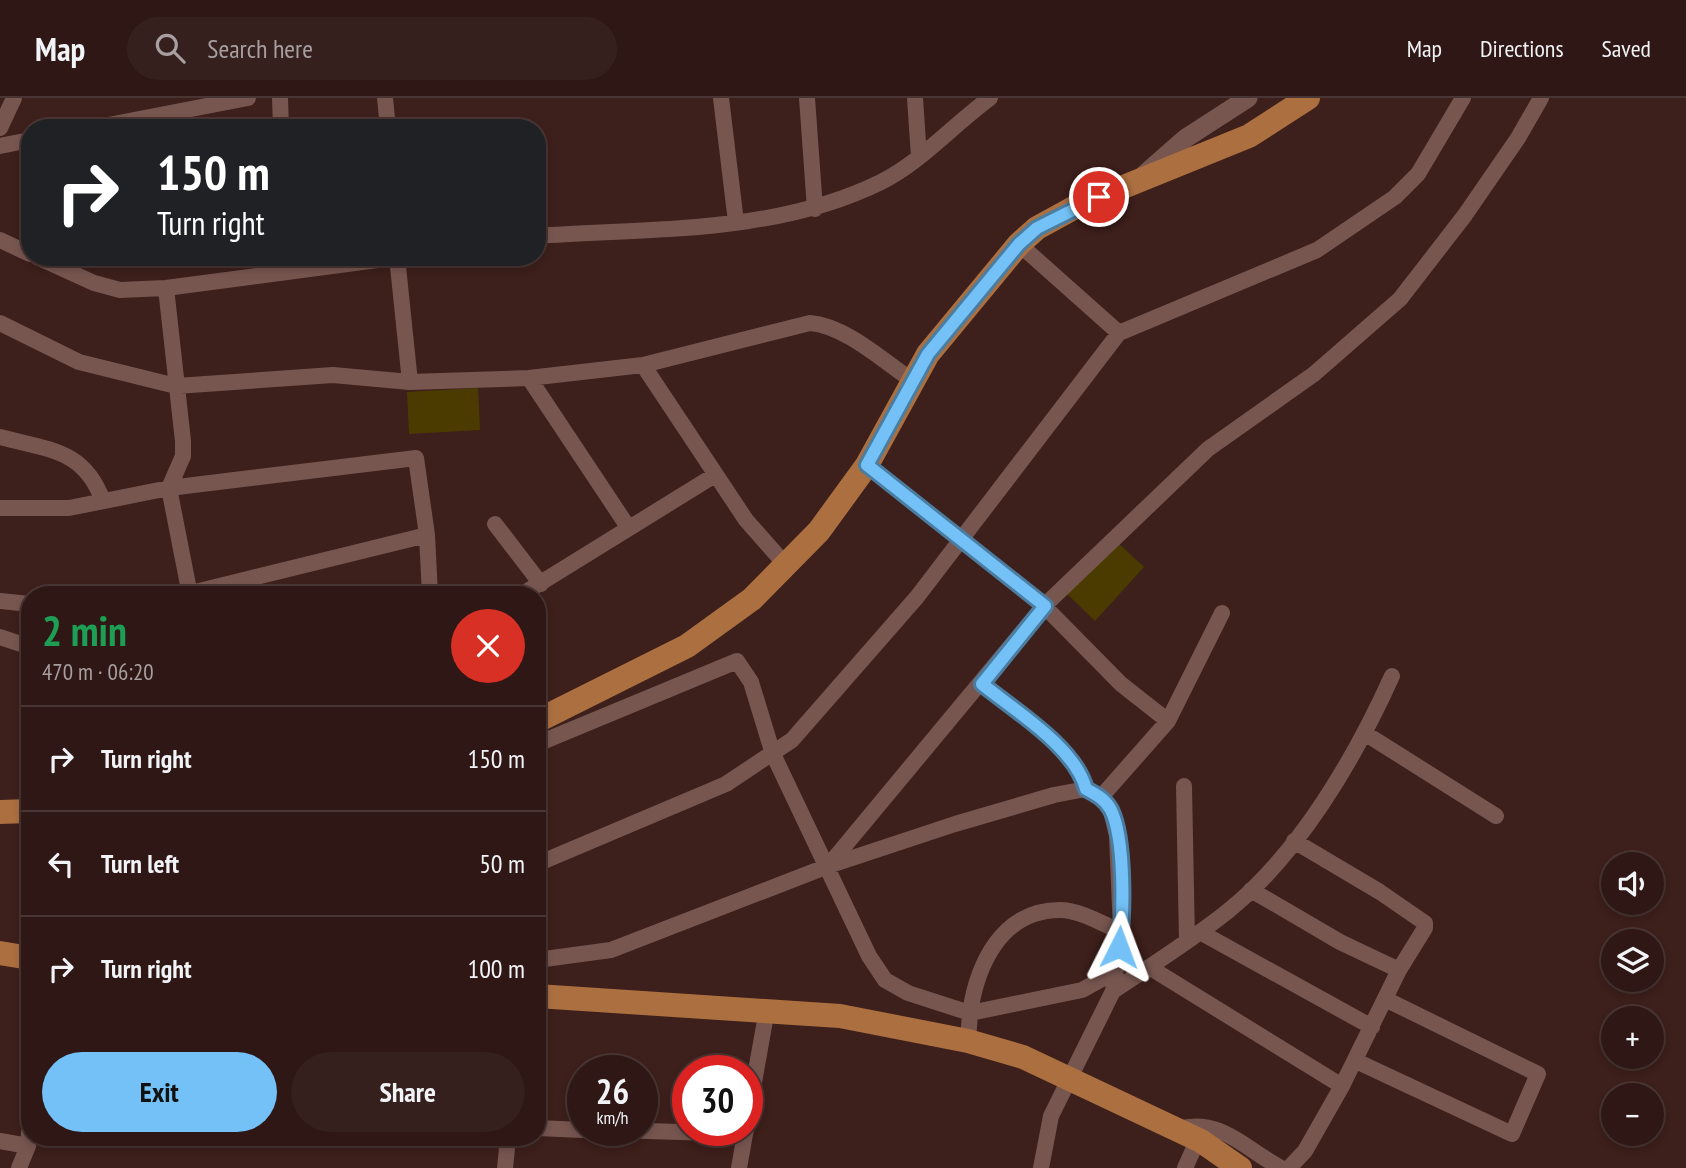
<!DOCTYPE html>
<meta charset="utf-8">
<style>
body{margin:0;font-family:"PT Sans Narrow",sans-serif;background:#36201d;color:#f1f3f6;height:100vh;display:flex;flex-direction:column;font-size:26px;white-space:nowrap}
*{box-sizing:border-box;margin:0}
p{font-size:23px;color:#a79fa0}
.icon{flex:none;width:38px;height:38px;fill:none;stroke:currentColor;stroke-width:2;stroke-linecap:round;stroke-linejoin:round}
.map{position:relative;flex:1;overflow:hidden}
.drawer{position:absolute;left:21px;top:488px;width:525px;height:560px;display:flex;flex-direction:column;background:#2e1714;border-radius:28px;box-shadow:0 4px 10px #0003,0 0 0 2px #493634}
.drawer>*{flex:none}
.top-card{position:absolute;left:21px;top:21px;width:525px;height:147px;border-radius:28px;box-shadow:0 4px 10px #0003,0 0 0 2px #493634;background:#202124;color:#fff;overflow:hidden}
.tools{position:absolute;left:1601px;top:754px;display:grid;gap:14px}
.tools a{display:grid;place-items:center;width:63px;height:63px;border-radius:50%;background:#2e1714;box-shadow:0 4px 10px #0003,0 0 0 2px #493634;font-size:35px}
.speed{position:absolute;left:567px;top:957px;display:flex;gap:14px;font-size:35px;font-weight:700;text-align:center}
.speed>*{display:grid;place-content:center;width:91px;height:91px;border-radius:50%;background:#2e1714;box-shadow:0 4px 10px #0003,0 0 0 2px #493634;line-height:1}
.speed small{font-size:18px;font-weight:400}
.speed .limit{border:10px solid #d22;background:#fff;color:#111}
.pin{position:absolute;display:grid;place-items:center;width:60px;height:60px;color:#fff;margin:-30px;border:4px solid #fff;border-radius:50%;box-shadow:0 2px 7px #0007}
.me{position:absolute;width:77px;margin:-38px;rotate:3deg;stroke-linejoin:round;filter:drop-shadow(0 0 5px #0008)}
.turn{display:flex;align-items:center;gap:24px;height:147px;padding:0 21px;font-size:32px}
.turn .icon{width:91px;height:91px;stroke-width:2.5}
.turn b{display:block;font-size:49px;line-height:60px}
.round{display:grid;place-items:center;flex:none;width:74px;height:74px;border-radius:37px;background:#36201d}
.overview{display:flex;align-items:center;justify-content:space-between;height:119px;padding:0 21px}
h1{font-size:42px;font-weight:800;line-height:52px;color:#1e9e55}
.button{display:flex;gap:14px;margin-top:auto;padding:14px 21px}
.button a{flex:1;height:80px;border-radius:42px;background:#73c1f6;color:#111;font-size:28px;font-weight:800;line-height:80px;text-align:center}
.button a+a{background:#36201d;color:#f1f3f6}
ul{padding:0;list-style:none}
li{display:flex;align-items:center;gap:21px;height:105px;padding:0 21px;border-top:2px solid #493634}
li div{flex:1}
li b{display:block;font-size:26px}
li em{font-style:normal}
header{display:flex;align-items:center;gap:42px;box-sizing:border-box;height:98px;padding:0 35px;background:#2e1714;border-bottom:2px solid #493634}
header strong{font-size:33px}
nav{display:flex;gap:38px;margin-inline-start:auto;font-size:24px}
.search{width:490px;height:63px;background:#36201d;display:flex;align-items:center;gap:18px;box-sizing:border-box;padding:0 24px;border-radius:38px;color:#a79fa0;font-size:26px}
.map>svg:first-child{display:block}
.green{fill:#4c3b00}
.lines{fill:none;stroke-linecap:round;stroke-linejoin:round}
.minor{stroke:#785650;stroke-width:16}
.tertiary{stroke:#785650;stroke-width:19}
.primary{stroke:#ac6f40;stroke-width:24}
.route-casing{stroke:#4b7da0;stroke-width:18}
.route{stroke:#73c1f6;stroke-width:12}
</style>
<header>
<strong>Map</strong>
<div class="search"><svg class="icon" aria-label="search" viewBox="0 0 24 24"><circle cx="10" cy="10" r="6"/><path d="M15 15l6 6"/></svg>Search here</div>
<nav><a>Map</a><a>Directions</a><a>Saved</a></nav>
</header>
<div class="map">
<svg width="1686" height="1070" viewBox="0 0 1686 1070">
<rect width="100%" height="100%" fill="#3d1f1b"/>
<path class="green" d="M 478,290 L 480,332 L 409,336 L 407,294 Z
M 1116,443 L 1144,469 L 1095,523 L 1067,496 Z"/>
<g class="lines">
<path class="minor" d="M 280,0 L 281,30
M 385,0 L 388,30
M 721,0 L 736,124
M 807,0 L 815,111
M 915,0 L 919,59
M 0,30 L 14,0
M 93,30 L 248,0
M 0,48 L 30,42
M 537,138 C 651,130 776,136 881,84 C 921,64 953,27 990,0
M 0,142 L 30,156
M 1019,146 L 1119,235
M 37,159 L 94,185 L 120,192 L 166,190 L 400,159
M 397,159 L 410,284
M 166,190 L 183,343 L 183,358 L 169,390 L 190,497
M 0,225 L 79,264 L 176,288 L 333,277 L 410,284 L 529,280 L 643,267 L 810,225 C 846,228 883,263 913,283
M 643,267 L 746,422 L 784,465
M 529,280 L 628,429
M 0,339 C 49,352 84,351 103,403
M 867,367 L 1044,508 L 1121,586 L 1168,623
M 0,410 L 69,410 L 169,390 L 416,360 L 427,437 L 430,497
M 495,426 L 541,486
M 183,497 L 427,437
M 521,497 L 715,377
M 0,503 L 30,506
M 0,539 L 30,549
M 982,586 C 1015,613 1075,649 1086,691
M 1366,636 L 1496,718
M 537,646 L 737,563 L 751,584 L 773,656 L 869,858 L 885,882 L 908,895 L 970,915 L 968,943
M 1184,688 L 1187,843
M 1101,699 L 1168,623 L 1222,515
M 537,766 L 726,686 L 792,642 L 917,499 L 1119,235 L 1317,152 L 1395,99 L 1418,76 L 1463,0
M 828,768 L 1044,508 L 1208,351 L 1314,276 L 1400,201 L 1465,117 L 1518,40 L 1541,0
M 1251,792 L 1340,844 L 1399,872
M 1200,834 L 1372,929
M 537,862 L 611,852 L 828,768 L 955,726 L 1054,697 L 1086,691 L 1101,699 L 1111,713 L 1117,738 L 1121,834 L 1113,893 L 1051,1018 L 1041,1070
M 1117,865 L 1100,882 L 1082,892 L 970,915 C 977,866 1002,812 1060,812 C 1080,812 1103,826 1121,834
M 1149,869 L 1342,988 L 1399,872 L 1425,830 L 1425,825 L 1380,794 L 1294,743
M 1113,893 C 1152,867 1192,842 1228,813 C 1299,756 1355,660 1392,578
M 1356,963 L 1512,1036 L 1538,976 L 1385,901
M 747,1024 L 767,911
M 537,1030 L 583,1032
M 1178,1031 C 1221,1019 1245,1051 1281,1070
M 615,1032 L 745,1036 L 746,1032
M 0,1043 L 28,1048
M 19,1070 L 28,1048 L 30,1022
M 505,1070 L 508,1040
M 739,1070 L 745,1036
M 1185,1070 L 1198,1041
M 1289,1070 L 1305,1053 L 1342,988"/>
<path class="tertiary" d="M 1145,76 L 1186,40 L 1248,0"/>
<path class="primary" d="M 537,623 L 687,548 L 752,501 L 819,433 L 867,367 L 928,256 L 1019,146 L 1037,130 L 1079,107 L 1249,38 L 1308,0
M 0,714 L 30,713
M 0,855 L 30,860
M 537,898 L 840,918 L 968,943 L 1023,959 L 1201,1043 L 1240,1070"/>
</g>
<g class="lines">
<g class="route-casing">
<path id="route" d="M 1099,99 L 1037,130 L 1019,146 L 928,256 L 867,367 L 1045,508 L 982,586 C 1015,613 1075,649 1086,691 C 1097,697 1105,701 1111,712 C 1125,741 1124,817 1119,849"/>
</g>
<use href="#route" class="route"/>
</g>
</svg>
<div class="tools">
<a><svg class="icon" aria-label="sound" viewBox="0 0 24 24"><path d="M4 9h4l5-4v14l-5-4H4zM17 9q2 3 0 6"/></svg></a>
<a><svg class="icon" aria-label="layers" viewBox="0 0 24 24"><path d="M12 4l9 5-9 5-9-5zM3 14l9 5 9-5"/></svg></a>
<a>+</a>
<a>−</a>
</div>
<div class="speed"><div>26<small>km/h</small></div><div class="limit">30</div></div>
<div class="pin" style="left:1099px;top:99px;background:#d93025"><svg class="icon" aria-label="arrive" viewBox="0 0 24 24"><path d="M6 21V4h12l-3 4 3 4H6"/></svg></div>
<svg class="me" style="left:1119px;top:849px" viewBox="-20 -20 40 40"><path d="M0-17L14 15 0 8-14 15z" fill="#73c1f6" stroke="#fff" stroke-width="4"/></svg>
<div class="top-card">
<div class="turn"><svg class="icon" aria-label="right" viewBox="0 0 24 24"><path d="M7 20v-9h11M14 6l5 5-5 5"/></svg><div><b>150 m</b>Turn right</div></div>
</div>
<section class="drawer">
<div class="overview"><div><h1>2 min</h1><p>470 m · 06:20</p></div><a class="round" style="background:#d93025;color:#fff"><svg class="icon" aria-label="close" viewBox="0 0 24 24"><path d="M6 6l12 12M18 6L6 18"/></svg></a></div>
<ul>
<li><svg class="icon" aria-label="right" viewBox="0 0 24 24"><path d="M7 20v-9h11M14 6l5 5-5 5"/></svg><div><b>Turn right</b></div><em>150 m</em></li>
<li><svg class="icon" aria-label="left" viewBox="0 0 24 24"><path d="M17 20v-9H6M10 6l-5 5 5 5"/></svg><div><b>Turn left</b></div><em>50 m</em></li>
<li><svg class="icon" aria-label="right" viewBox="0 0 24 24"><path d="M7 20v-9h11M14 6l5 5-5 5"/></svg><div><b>Turn right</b></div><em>100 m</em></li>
</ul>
<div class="button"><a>Exit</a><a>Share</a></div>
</section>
</div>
